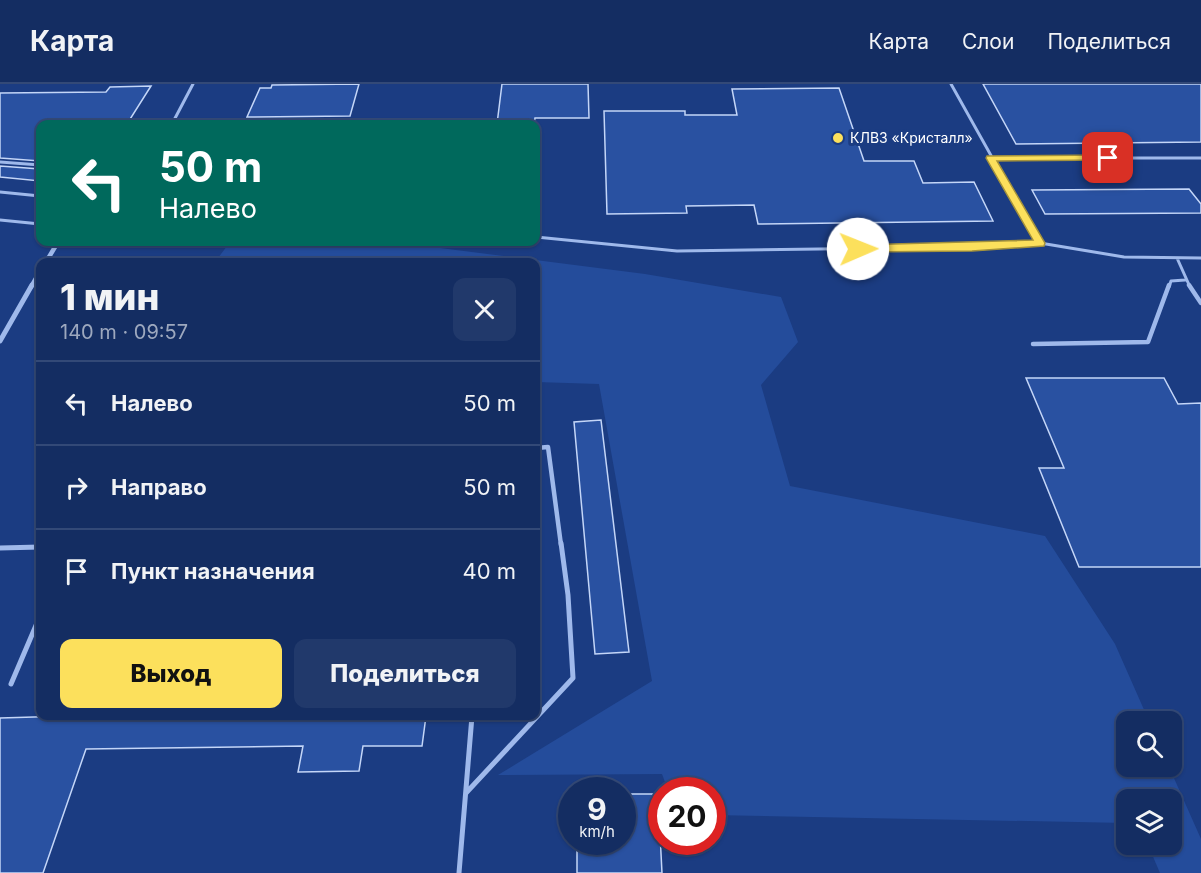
<!DOCTYPE html>
<html lang="ru">
<meta charset="utf-8">
<style>
body{margin:0;font-family:Inter,sans-serif;background:#21396b;color:#f1f3f6;height:100vh;display:flex;flex-direction:column;font-size:22px;white-space:nowrap}
*{box-sizing:border-box;margin:0}
p{font-size:20px;color:#9da8be}
.icon{flex:none;width:33px;height:33px;fill:none;stroke:currentColor;stroke-width:2;stroke-linecap:round;stroke-linejoin:round}
.map{position:relative;flex:1;overflow:hidden}
.drawer{position:absolute;left:36px;top:174px;width:504px;height:462px;display:flex;flex-direction:column;background:#142d62;border-radius:12px;box-shadow:0 2px 4px #0004,0 0 0 2px #334977}
.drawer>*{flex:none}
.guide{position:absolute;left:36px;top:36px;width:504px;height:126px;border-radius:12px;box-shadow:0 2px 4px #0004,0 0 0 2px #334977;background:#00695c;color:#fff;overflow:hidden}
.fabs{position:absolute;left:1116px;top:627px;display:grid;gap:12px}
.fabs a{display:grid;place-items:center;width:66px;height:66px;border-radius:12px;background:#142d62;box-shadow:0 2px 4px #0004,0 0 0 2px #334977;font-size:30px}
.speed{position:absolute;left:558px;top:693px;display:flex;gap:12px;font-size:30px;font-weight:700;text-align:center}
.speed>*{display:grid;place-content:center;width:78px;height:78px;border-radius:50%;background:#142d62;box-shadow:0 2px 4px #0004,0 0 0 2px #334977;line-height:1}
.speed small{font-size:15px;font-weight:400}
.speed .limit{border:9px solid #d22;background:#fff;color:#111}
.pin{position:absolute;display:grid;place-items:center;width:51px;height:51px;color:#fff;margin:-26px;border-radius:12px;box-shadow:0 3px 9px #0006}
.me{position:absolute;width:66px;margin:-33px;rotate:89deg;stroke-linejoin:round;filter:drop-shadow(0 0 4px #0008)}
.turn{display:flex;align-items:center;gap:21px;height:126px;padding:0 24px;font-size:27px}
.turn .icon{width:78px;height:78px;stroke-width:2.5}
.turn b{display:block;font-size:42px;line-height:51px}
.round{display:grid;place-items:center;flex:none;width:63px;height:63px;border-radius:12px;background:#21396b}
.head{display:flex;align-items:center;justify-content:space-between;height:102px;padding:0 24px}
h1{font-size:36px;font-weight:800;line-height:45px}
.primary-button{display:flex;gap:12px;margin-top:auto;padding:12px 24px}
.primary-button a{flex:1;height:69px;border-radius:12px;background:#fce05c;color:#111;font-size:24px;font-weight:800;line-height:69px;text-align:center}
.primary-button a+a{background:#21396b;color:#f1f3f6}
ul{padding:0;list-style:none}
li{display:flex;align-items:center;gap:18px;height:84px;padding:0 24px;border-top:2px solid #334977}
li div{flex:1}
li b{display:block;font-size:22px}
li em{font-style:normal}
header{display:flex;align-items:center;gap:36px;box-sizing:border-box;height:84px;padding:0 30px;background:#142d62;border-bottom:2px solid #334977}
header strong{font-size:28px}
nav{display:flex;gap:33px;margin-inline-start:auto;font-size:21px}
.map>svg:first-child{display:block}
.green{fill:#244c9b}
.building{fill:#2951a1;stroke:#c4d6f8;stroke-width:1.5}
.lines{fill:none;stroke-linecap:round;stroke-linejoin:round}
.lane-far2{stroke:#9fb9eb;stroke-width:3}
.lane-far1{stroke:#9fb9eb;stroke-width:4.5}
.lane{stroke:#9fb9eb;stroke-width:5}
.street-far1{stroke:#9fb9eb;stroke-width:4.5}
.street{stroke:#9fb9eb;stroke-width:5}
.route{fill:#fce05c;stroke:#a4923c;stroke-width:1.5}
.poi-dot{fill:#fce05c;stroke:#1b3c82;stroke-width:2}
.labels{text-anchor:middle;stroke-width:6;stroke-linejoin:round;paint-order:stroke}
.far-poi-label{font-size:14px;fill:#fff;stroke:#1b3c82;text-anchor:start}
</style>
<header>
<strong>Карта</strong>
<nav><a>Карта</a><a>Слои</a><a>Поделиться</a></nav>
</header>
<div class="map">
<svg width="1201" height="789" viewBox="0 0 1201 789">
<rect width="100%" height="100%" fill="#1b3c82"/>
<path class="green" d="M 230,158 L 393,158 L 645,190 L 781,213 L 798,258 L 761,301 L 790,402 L 1045,452 L 1115,560 L 1149,637 L 1126,638 L 1126,682 L 1169,683 L 1201,755 L 1201,789 L 1160,789 L 1148,761 L 1172,760 L 1172,716 L 1126,716 L 1126,739 L 713,731 L 712,706 L 668,706 L 662,690 L 498,691 L 652,597 L 599,300 L 536,298 L 536,178 L 215,178 Z"/>
<path class="building" d="M 359,0 L 350,32 L 247,33 L 260,4 L 271,4 L 272,1 Z
M 502,0 L 588,0 L 589,34 L 535,34 L 534,40 L 497,40 Z
M 983,0 L 1201,0 L 1201,58 L 1016,60 Z
M 151,2 L 127,40 L 40,40 L 40,77 L 0,74 L 0,9 L 106,8 L 110,3 Z
M 839,4 L 864,77 L 914,77 L 923,99 L 974,98 L 993,137 L 758,140 L 754,121 L 686,122 L 687,129 L 607,130 L 604,27 L 685,27 L 685,31 L 737,31 L 732,5 Z
M 0,82 L 40,85 L 40,97 L 0,93 Z
M 1189,105 L 1201,120 L 1201,129 L 1045,130 L 1032,106 Z
M 1026,294 L 1164,294 L 1178,320 L 1201,319 L 1201,483 L 1079,483 L 1039,384 L 1064,384 Z
M 601,336 L 629,568 L 595,570 L 574,338 Z
M 68,632 L 426,632 L 422,662 L 363,662 L 359,687 L 298,688 L 303,662 L 86,665 L 43,789 L 0,789 L 0,634 Z
M 622,710 L 658,710 L 662,789 L 577,789 L 577,758 L 622,758 Z"/>
<g class="lines">
<path class="lane-far2" d="M 951,0 L 1040,159 L 1124,173 L 1201,174
M 172,40 L 193,0
M 217,40 L 223,37 L 351,36
M 991,74 L 1201,74
M 0,78 L 40,81
M 0,108 L 40,112
M 0,136 L 40,140
M 536,153 L 677,167 L 972,163 L 1040,159
M 1177,174 L 1190,203
M 1169,203 L 1171,197 L 1185,196"/>
<path class="lane-far1" d="M 1189,201 L 1201,219
M 1033,260 L 1148,258 L 1169,201
M 536,364 L 548,363 L 561,461"/>
<path class="lane" d="M 0,464 L 40,463
M 11,600 L 40,532
M 466,709 L 573,594 L 568,511 L 561,459
M 459,789 L 472,632"/>
<path class="street-far1" d="M 46,178 L 58,158
M 31,203 L 40,187"/>
<path class="street" d="M 0,257 L 32,201"/>
</g>
<path class="route" d="M 1108,71 L 1111,72 L 1111,76 L 997,77 L 1045,159 L 1044,162 L 972,167 L 858,168 L 853,165 L 858,161 L 1033,156 L 986,74 L 987,72 Z"/>
<circle class="poi-dot" cx="838" cy="54" r="6"/>
<g class="labels">
<g class="far-poi-label">
<text x="850" y="59">КЛВЗ «Кристалл»</text>
</g>
</g>
</svg>
<div class="fabs">
<a><svg class="icon" aria-label="search" viewBox="0 0 24 24"><circle cx="10" cy="10" r="6"/><path d="M15 15l6 6"/></svg></a>
<a><svg class="icon" aria-label="layers" viewBox="0 0 24 24"><path d="M12 4l9 5-9 5-9-5zM3 14l9 5 9-5"/></svg></a>
</div>
<div class="speed"><div>9<small>km/h</small></div><div class="limit">20</div></div>
<div class="pin" style="left:1108px;top:74px;background:#d93025"><svg class="icon" aria-label="arrive" viewBox="0 0 24 24"><path d="M6 21V4h12l-3 4 3 4H6"/></svg></div>
<svg class="me" style="left:858px;top:165px" viewBox="-20 -20 40 40"><circle r="19" fill="#fff"/><path d="M0-13L10 11 0 6-10 11z" fill="#fce05c"/></svg>
<div class="guide">
<div class="turn"><svg class="icon" aria-label="left" viewBox="0 0 24 24"><path d="M17 20v-9H6M10 6l-5 5 5 5"/></svg><div><b>50 m</b>Налево</div></div>
</div>
<section class="drawer">
<div class="head"><div><h1>1 мин</h1><p>140 m · 09:57</p></div><a class="round"><svg class="icon" aria-label="close" viewBox="0 0 24 24"><path d="M6 6l12 12M18 6L6 18"/></svg></a></div>
<ul>
<li><svg class="icon" aria-label="left" viewBox="0 0 24 24"><path d="M17 20v-9H6M10 6l-5 5 5 5"/></svg><div><b>Налево</b></div><em>50 m</em></li>
<li><svg class="icon" aria-label="right" viewBox="0 0 24 24"><path d="M7 20v-9h11M14 6l5 5-5 5"/></svg><div><b>Направо</b></div><em>50 m</em></li>
<li><svg class="icon" aria-label="arrive" viewBox="0 0 24 24"><path d="M6 21V4h12l-3 4 3 4H6"/></svg><div><b>Пункт назначения</b></div><em>40 m</em></li>
</ul>
<div class="primary-button"><a>Выход</a><a>Поделиться</a></div>
</section>
</div>
